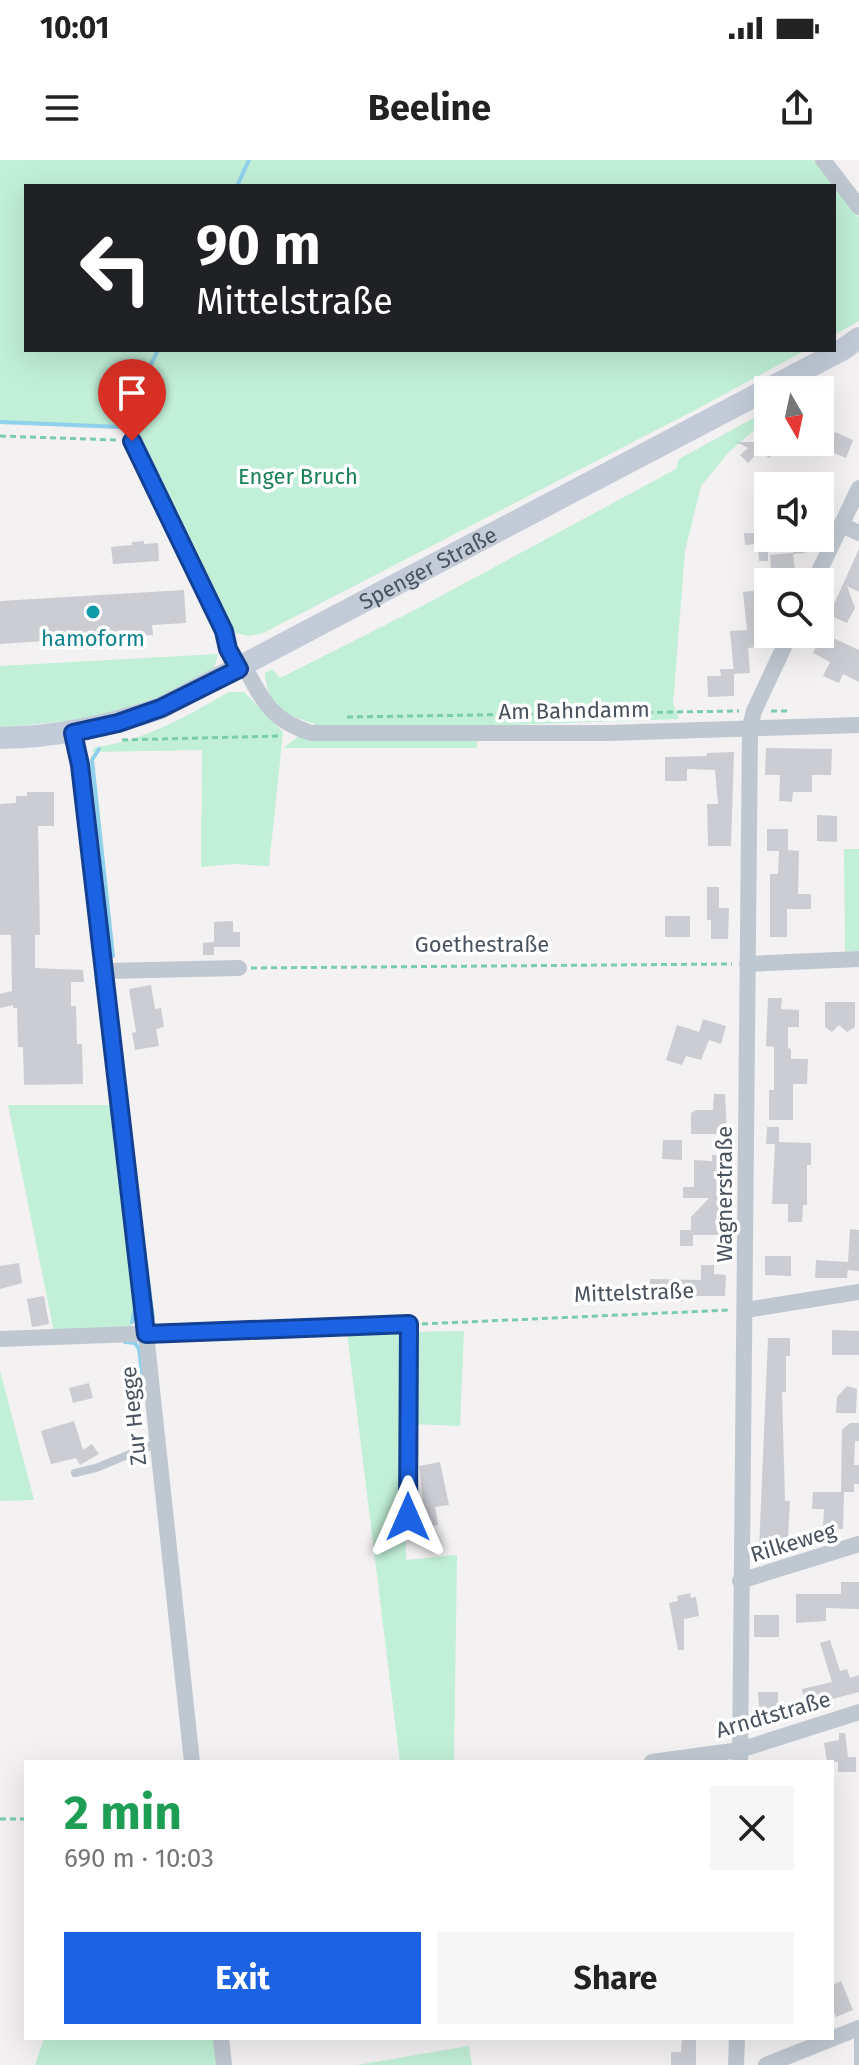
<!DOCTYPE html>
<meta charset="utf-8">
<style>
body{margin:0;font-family:"Fira Sans",sans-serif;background:#f6f6f6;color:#222;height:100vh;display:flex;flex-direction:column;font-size:30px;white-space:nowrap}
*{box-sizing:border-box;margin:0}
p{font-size:26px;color:#767676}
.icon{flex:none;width:44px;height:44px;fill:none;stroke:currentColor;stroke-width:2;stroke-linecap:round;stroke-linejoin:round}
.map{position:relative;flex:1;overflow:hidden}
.details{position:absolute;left:24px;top:1600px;width:810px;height:280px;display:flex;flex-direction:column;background:#fff;border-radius:0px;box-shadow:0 8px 32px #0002}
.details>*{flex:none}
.top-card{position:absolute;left:24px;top:24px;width:812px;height:168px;border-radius:0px;box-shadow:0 8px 32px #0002;background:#202124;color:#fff;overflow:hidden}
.needle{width:52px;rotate:171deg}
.tools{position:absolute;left:754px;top:216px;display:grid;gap:16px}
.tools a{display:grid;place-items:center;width:80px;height:80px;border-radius:0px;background:#fff;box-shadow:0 8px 32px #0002;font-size:40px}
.pin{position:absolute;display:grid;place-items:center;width:68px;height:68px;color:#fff;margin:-82px -34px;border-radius:50% 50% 50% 0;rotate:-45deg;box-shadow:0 0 8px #0007}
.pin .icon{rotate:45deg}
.me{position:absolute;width:88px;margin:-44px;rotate:0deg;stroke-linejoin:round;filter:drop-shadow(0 0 6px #0008)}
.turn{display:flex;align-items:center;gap:28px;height:168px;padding:0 40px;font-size:36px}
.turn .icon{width:104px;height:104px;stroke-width:2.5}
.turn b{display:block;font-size:56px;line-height:68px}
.round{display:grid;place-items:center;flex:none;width:84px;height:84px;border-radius:0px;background:#f6f6f6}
.head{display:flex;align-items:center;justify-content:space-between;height:136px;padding:0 40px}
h1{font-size:48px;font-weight:700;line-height:60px;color:#1e9e55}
.action{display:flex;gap:16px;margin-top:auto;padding:16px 40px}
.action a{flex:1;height:92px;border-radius:0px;background:#1c63e3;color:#fff;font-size:32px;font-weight:700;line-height:92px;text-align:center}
.action a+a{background:#f6f6f6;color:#222}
.status{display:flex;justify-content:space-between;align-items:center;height:56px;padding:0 40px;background:#fff;direction:ltr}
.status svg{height:22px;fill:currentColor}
header{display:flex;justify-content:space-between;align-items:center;height:104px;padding:0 40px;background:#fff;font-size:36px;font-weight:700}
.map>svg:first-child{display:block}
.green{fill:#c1efd7}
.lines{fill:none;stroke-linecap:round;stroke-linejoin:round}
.stream{stroke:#8fd1eb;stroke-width:4}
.building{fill:#cbcdd3}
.path{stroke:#7acdaa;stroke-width:3;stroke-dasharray:6 4;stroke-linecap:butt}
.lane{stroke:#bfc7d0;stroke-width:8}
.street{stroke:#bfc7d0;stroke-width:16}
.secondary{stroke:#c2cbd7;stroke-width:22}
.route-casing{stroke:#124094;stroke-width:20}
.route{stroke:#1c63e3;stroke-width:14}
.culture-dot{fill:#0f9aa8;stroke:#fff;stroke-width:3}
.labels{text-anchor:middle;stroke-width:7;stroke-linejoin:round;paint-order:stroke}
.park-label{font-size:22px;fill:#198155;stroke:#fff}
.street-label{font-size:22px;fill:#49535f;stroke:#fff}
.culture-label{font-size:22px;fill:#0d838f;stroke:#fff}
</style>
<div class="status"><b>10:01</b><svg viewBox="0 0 49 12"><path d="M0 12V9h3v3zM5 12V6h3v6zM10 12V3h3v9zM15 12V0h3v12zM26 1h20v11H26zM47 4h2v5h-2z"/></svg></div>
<header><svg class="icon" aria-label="menu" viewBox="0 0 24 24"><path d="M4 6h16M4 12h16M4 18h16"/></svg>Beeline<svg class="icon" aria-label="share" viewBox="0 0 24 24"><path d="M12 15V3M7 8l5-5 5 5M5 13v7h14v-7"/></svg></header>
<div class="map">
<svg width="859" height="1905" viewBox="0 0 859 1905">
<rect width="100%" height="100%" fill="#f3f1f1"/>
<path class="green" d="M 0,0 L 814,0 L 859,57 L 859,161 L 834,175 L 834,26 L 26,26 L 26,190 L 806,190 L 697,249 L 263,473 L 249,476 L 235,473 L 132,264 L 108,267 L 0,261 Z
M 768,250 L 768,258 L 728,293 L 701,326 L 685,391 L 673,544 L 679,559 L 476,566 L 477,588 L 283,588 L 315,564 C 285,555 267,547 265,513 L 272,509 L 280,518 L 413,451 L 676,309 L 679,299 Z
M 218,494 L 213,512 L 153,540 L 91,558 L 0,568 L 0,506 Z
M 229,532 L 244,532 L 283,572 L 269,706 L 234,704 L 201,707 L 202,590 L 92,592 L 95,587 C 142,582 189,555 229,532 Z
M 844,689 L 859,689 L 859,791 L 845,791 Z
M 8,945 L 111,945 L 134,1153 L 131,1168 L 54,1172 Z
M 401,1171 L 406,1400 L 457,1395 L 454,1602 L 400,1602 L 347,1172 Z
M 464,1171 L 460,1266 L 411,1264 L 413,1172 Z
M 0,1211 L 34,1340 L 0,1341 Z
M 44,1878 L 216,1878 L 219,1905 L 35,1905 Z
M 469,1886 L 472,1905 L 357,1905 Z"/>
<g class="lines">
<path class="stream" d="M 237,26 L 249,0
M 0,262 L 120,267 L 158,190
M 99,589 L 92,600 L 113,796
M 143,1081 L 153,1158
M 132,1162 L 135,1149
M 125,1182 L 135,1183 L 139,1189 L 144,1230"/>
</g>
<path class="building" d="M 835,272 L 853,280 L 846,298 L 826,290 Z
M 736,282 L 777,282 L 770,298 L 758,292 L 748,303 L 740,295 L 748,288 Z
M 768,358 L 768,401 L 759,401 L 758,384 L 745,385 L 744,373 L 757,373 L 756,359 Z
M 144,381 L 144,384 L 158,383 L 159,401 L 113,404 L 111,387 L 132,385 L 132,382 Z
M 793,381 L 805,381 L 805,393 L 793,394 L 795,411 L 783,412 L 784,422 L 772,422 L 770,395 L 793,393 Z
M 859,389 L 859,432 L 847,426 L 855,448 L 847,463 L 829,455 Z
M 768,429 L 768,472 L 756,474 L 757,487 L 748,488 L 750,513 L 734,514 L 730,471 L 747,470 L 743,432 Z
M 184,430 L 186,463 L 152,465 L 153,475 L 113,477 L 114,487 L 76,489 L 75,479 L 0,484 L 0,441 Z
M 821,476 L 830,481 L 831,477 L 859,490 L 859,522 L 843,514 L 839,523 L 823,516 L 830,502 L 813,493 Z
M 720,509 L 734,509 L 734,536 L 708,537 L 707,516 L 721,516 Z
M 766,588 L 832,589 L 831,615 L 812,615 L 812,632 L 793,632 L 792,642 L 779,641 L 780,615 L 765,615 Z
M 734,592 L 731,686 L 708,686 L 707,644 L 718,644 L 715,610 L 687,609 L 687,621 L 665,621 L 665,597 L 707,596 L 707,593 Z
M 27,632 L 54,632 L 54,666 L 38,666 L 40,775 L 35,775 L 35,808 L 83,810 L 84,822 L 71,822 L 71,846 L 76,846 L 77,884 L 82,884 L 83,924 L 24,925 L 23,887 L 18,887 L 17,848 L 13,848 L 13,845 L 0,848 L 0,834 L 12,831 L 11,775 L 0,775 L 0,644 L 16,643 L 16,636 L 27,636 Z
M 817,655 L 837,656 L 837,682 L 817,681 Z
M 767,669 L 788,669 L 788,690 L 799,691 L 798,734 L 811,734 L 811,749 L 787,749 L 787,777 L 770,777 L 770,714 L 778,714 L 779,691 L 767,691 Z
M 707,727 L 719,727 L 719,748 L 729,748 L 728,779 L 711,779 L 711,760 L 707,760 Z
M 665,756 L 690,756 L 690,777 L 665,777 Z
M 233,761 L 233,772 L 240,772 L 240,787 L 214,787 L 214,795 L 203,795 L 203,783 L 214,782 L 214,762 Z
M 151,825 L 155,849 L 161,848 L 164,867 L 156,869 L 159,886 L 135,890 L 132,873 L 136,872 L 129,829 Z
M 768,838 L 782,838 L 781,849 L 799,850 L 799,867 L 788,867 L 788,888 L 791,889 L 791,899 L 808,899 L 807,924 L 793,924 L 793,960 L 769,960 L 769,930 L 774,930 L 774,887 L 766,886 Z
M 825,842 L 855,842 L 855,867 L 847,872 L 839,865 L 832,872 L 825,867 Z
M 703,859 L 726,866 L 721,884 L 709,880 L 701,900 L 686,896 L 682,905 L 666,900 L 677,865 L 699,872 Z
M 714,934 L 725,934 L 727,974 L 691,974 L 691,953 L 696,950 L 713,950 Z
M 767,967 L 779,967 L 779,982 L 811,983 L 811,1005 L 807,1005 L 807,1045 L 803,1045 L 802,1062 L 788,1062 L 788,1044 L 772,1044 L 775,984 L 766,984 Z
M 663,980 L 682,980 L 682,1000 L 662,999 Z
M 712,995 L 727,995 L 727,1009 L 722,1009 L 724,1075 L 693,1075 L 693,1086 L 680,1086 L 680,1070 L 691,1070 L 691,1057 L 709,1038 L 683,1038 L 683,1027 L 694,1027 L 694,1000 L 712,1001 Z
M 850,1069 L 859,1070 L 859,1111 L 847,1110 L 848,1106 L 847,1118 L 815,1118 L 816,1100 L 848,1102 Z
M 765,1096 L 791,1096 L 791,1116 L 765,1115 Z
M 19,1103 L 22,1123 L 0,1129 L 0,1106 Z
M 701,1105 L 714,1105 L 714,1114 L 726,1115 L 725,1136 L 683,1136 L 683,1142 L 650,1138 L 650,1119 L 701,1120 Z
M 44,1136 L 49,1164 L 32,1167 L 27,1139 Z
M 832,1170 L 859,1171 L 859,1195 L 832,1195 Z
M 768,1178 L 790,1178 L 790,1196 L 786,1196 L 786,1232 L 782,1232 L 785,1341 L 790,1341 L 788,1377 L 810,1377 L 810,1388 L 802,1390 L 759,1390 Z
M 89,1223 L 93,1238 L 73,1243 L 69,1228 Z
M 847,1226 L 857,1229 L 856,1253 L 836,1253 L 837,1237 Z
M 74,1261 L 83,1290 L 92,1284 L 99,1294 L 80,1305 L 76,1298 L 51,1304 L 41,1271 Z
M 850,1263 L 859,1263 L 859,1281 L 855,1281 L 854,1305 L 859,1305 L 859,1324 L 854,1324 L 854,1332 L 841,1332 L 842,1270 Z
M 440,1302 L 449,1345 L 435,1347 L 438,1365 L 417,1368 L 419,1350 L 424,1350 L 419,1306 Z
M 813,1332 L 844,1332 L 843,1369 L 823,1368 L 824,1349 L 812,1349 Z
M 841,1422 L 859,1422 L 859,1449 L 826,1448 L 826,1461 L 796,1463 L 796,1434 L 841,1434 Z
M 690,1433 L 691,1438 L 696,1437 L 699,1456 L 684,1459 L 684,1490 L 678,1490 L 669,1443 L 678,1441 L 677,1436 Z
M 754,1455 L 779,1455 L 779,1477 L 754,1477 Z
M 830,1480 L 840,1511 L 847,1509 L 850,1518 L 859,1515 L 859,1532 L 805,1546 L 802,1529 L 832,1522 L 820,1483 Z
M 758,1532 L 778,1532 L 778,1549 L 759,1549 Z
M 839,1573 L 845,1573 L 848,1597 L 856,1597 L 856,1612 L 838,1612 L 838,1602 L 827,1602 L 824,1583 L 839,1580 Z
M 841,1821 L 853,1850 L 836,1857 L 832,1847 L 832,1825 Z
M 682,1878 L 696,1878 L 696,1905 L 671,1905 L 671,1892 L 681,1892 Z"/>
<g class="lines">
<path class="path" d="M 0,276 L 116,280
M 771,551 L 787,551
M 347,557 L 739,551
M 122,580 L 282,576
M 251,808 L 732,804
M 422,1164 L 730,1150
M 0,1659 L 26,1659"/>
<path class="lane" d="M 75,1313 L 96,1308 L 157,1283
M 858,1869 L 858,1905"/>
<path class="street" d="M 823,0 L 859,47
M 132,281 L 224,471 L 228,489 L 239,509
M 841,365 L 859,373
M 814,422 L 859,328
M 244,506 C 263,541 271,560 311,573 L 608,573 L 859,565
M 73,573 L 80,605 L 146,1174 L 192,1602
M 747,804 L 859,799
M 105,811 L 239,808
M 746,1150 L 859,1132
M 0,1179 L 409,1164 L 408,1357
M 740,1421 L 859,1384
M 652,1602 L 740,1590 L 859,1552
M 740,1602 L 750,567 L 754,551 L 790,474
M 221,1878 L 224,1905
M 736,1905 L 737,1878
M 766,1905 L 859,1868"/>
<path class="secondary" id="s1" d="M 0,578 C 57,577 107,567 161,548 L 842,190 L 859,178"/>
</g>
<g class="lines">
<g class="route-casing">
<path id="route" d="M 132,281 L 224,471 L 228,489 L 239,509 L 161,548 L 118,563 L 73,573 L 80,605 L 146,1174 L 409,1164 L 408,1357"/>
</g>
<use href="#route" class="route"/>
</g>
<circle class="culture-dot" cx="93" cy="452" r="8"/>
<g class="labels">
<g class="park-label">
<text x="298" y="324">Enger Bruch</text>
</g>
<g class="street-label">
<text dy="8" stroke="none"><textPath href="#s1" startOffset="466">Spenger Straße</textPath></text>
<text transform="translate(574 550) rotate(-1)" y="8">Am Bahndamm</text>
<text x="482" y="792">Goethestraße</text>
<text transform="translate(724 1034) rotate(-90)" y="8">Wagnerstraße</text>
<text transform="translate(634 1132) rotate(-2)" y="8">Mittelstraße</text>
<text transform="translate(133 1256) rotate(-96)" y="8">Zur Hegge</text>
<text transform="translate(793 1382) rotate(-17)" y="8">Rilkeweg</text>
<text transform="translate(773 1554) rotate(-16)" y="8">Arndtstraße</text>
</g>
<g class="culture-label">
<text x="93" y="486">hamoform</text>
</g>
</g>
</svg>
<div class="tools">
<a><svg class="needle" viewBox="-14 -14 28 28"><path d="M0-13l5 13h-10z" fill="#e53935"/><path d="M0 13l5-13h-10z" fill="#767676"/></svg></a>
<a><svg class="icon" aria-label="sound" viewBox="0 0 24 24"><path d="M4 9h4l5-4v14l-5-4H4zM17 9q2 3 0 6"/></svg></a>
<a><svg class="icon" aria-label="search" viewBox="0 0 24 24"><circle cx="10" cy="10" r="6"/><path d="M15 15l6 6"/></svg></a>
</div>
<div class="pin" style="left:132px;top:281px;background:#d93025"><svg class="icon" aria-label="arrive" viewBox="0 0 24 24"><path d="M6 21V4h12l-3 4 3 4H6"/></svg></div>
<svg class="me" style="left:408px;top:1357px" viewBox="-20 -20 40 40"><path d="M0-17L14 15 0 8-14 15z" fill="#1c63e3" stroke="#fff" stroke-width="4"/></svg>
<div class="top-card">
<div class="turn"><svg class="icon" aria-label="left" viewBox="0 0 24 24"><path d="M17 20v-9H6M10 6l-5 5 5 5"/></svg><div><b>90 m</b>Mittelstraße</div></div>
</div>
<section class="details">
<div class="head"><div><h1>2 min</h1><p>690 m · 10:03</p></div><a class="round"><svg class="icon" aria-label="close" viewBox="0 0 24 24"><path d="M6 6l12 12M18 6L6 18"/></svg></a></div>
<div class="action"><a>Exit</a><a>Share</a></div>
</section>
</div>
